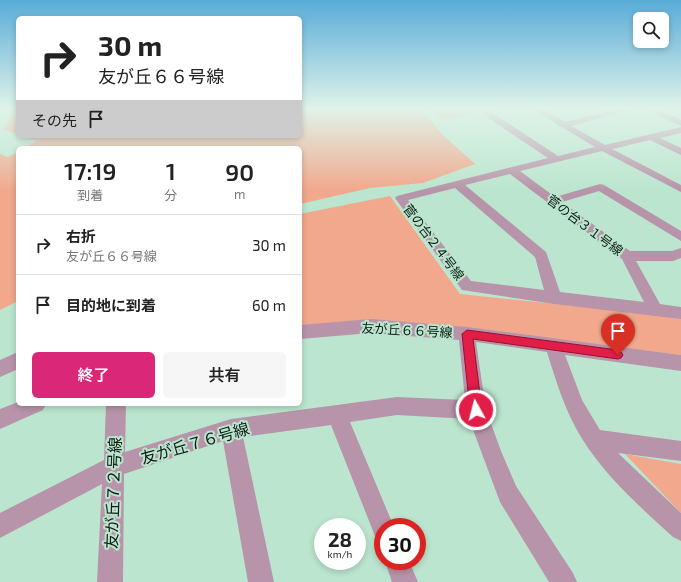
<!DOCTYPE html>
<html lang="ja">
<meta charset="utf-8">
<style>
body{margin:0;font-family:"Exo 2","Noto Sans JP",sans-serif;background:#f6f6f6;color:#222;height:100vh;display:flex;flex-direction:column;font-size:15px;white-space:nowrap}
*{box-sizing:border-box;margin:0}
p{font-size:13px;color:#767676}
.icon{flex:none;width:22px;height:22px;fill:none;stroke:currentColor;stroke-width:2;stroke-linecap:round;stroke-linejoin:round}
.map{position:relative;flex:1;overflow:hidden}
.details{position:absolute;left:16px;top:146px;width:286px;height:260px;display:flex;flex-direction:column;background:#fff;border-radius:6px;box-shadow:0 2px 6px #0003}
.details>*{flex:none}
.hud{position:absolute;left:16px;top:16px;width:286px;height:122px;border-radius:6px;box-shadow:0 2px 6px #0003;background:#fff;color:#222;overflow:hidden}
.buttons{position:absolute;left:633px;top:12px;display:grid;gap:8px}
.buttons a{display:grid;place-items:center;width:36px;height:36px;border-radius:6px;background:#fff;box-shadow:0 2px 6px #0003;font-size:20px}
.speed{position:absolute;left:314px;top:518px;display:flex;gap:8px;font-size:20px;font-weight:700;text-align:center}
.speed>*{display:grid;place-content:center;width:52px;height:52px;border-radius:50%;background:#fff;box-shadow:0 2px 6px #0003;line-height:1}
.speed small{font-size:10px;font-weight:400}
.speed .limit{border:6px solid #d22;background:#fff;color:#111}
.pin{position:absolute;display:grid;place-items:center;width:34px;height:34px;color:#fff;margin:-41px -17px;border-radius:50% 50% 50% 0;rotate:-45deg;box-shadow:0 0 4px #0007}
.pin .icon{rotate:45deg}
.me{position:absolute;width:44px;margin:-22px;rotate:353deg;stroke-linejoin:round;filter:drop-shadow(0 0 3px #0008)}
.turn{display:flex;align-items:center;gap:14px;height:84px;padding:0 16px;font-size:18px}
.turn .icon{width:52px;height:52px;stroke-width:2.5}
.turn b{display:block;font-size:28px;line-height:34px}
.then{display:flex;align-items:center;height:38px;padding:0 16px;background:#0003;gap:8px;font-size:15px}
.eta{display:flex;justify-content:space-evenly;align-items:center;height:68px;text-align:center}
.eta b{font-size:24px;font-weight:600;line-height:28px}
.button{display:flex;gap:8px;margin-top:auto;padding:8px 16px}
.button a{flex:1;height:46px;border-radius:6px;background:#db2777;color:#fff;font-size:16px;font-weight:600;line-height:46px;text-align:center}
.button a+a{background:#f6f6f6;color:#222}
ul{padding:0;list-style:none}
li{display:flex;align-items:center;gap:12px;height:60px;padding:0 16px;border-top:1px solid #e0e0e0}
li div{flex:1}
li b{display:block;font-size:15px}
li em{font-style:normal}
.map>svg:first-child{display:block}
.green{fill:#f1a88c}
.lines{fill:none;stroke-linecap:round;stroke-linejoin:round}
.minor{fill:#b794a9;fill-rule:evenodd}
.route{fill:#e11d48;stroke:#92132f}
.labels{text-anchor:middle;stroke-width:4;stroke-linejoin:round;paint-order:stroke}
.street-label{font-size:13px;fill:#0c1c14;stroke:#bbe5ce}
.near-street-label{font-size:16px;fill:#0c1c14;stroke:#bbe5ce}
</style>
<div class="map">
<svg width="681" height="582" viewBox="0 0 681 582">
<rect width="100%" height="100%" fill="#bbe5ce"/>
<path class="green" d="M 12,109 L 18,109 L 18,134 L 4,130 Z
M 300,109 L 421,109 L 443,135 L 475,164 L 423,183 L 370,188 L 300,204 L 300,148 L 24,148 L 37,141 L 23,136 L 300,136 Z
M 428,109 L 497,109 L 444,120 Z
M 18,152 L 18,301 L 0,310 L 0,154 L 8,157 Z
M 390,196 L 460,294 L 681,317 L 681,355 L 449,326 L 300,328 L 300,214 Z
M 625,454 L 681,464 L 681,513 Z"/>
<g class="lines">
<path class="minor" d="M 532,109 L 543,109 L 565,122 L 617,109 L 633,109 L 571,126 L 605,145 L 681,127 L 681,133 L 660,138 L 681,148 L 681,155 L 650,140 L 612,149 L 681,185 L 681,192 L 602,151 L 520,171 L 555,197 L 600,184 L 604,185 L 681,231 L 681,241 L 599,191 L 562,202 L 630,251 L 672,251 L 681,248 L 681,258 L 673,261 L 636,261 L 660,304 L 681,307 L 681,319 L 554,304 L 462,290 L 395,198 L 397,196 L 548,158 L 484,115 L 484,111 L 490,111 L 558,156 L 595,147 ZM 510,174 L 622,259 L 644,302 L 560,292 L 546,252 L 465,185 ZM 455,188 L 535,257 L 544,290 L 471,281 L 408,200 Z
M 645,109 L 657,109 L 681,120 L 681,126 Z
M 371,319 L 467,327 L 681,355 L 681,371 L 565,355 L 582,400 L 600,430 L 681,441 L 681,461 L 618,453 L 681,513 L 681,541 L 673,537 C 640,507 604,475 581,437 C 565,411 556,381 547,352 L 476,342 L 486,410 L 501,451 L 516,486 L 573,573 L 577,582 L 549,582 L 500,502 L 469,419 L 397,415 L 350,422 L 394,527 L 383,527 L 383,540 L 375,536 L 331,425 L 243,437 L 274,582 L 248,582 L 223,441 L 124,474 L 123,582 L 97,582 L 102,484 L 0,538 L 0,513 L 104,460 L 106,404 L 126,404 L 125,452 L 231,419 L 397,397 L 465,400 L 459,340 L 371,333 L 300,339 L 300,325 Z
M 18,352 L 18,369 L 0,377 L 0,360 Z
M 18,402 L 18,404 L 46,404 L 43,410 L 0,429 L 0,409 Z
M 385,561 L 409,561 L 418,582 L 392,582 Z"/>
</g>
<linearGradient id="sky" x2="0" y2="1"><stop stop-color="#59acd8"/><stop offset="0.57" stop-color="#e0f3e9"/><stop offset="1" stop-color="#e0f3e9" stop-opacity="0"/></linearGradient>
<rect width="681" height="191" fill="url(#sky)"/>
<path class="route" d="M 467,330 L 618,350 L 621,352 L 623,355 L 621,358 L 618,359 L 473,339 L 482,410 L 480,414 L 476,416 L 472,414 L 470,410 L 462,334 Z"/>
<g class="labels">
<g class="street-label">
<text transform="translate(585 225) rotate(37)" y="5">菅の台３１号線</text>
<text transform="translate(434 242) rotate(53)" y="5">菅の台２４号線</text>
<text transform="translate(407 330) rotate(3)" y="5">友が丘６６号線</text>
</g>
<g class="near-street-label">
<text transform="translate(195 443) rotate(-16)" y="6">友が丘７６号線</text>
<text transform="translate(113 493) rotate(-88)" y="6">友が丘７２号線</text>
</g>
</g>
</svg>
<div class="buttons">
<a><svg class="icon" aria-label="search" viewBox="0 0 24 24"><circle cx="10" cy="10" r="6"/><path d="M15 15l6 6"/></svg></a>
</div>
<div class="speed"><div>28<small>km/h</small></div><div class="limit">30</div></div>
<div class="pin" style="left:618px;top:355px;background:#d93025"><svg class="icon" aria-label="arrive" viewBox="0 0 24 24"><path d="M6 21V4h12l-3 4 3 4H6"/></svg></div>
<svg class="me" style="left:476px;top:410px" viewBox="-20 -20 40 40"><circle r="17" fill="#e11d48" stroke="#fff" stroke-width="3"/><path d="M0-11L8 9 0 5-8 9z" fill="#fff"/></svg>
<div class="hud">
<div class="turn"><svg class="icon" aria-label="right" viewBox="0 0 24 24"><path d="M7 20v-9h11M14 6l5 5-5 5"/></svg><div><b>30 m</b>友が丘６６号線</div></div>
<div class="then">その先<svg class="icon" aria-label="arrive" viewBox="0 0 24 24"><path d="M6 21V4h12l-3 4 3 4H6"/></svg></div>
</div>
<section class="details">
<div class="eta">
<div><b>17:19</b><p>到着</p></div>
<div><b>1</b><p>分</p></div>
<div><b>90</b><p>m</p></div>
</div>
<ul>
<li><svg class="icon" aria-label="right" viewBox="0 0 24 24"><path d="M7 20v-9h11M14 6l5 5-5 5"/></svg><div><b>右折</b><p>友が丘６６号線</p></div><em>30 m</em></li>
<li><svg class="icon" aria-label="arrive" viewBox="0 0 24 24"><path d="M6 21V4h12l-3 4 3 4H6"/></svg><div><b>目的地に到着</b></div><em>60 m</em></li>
</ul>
<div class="button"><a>終了</a><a>共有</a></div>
</section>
</div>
